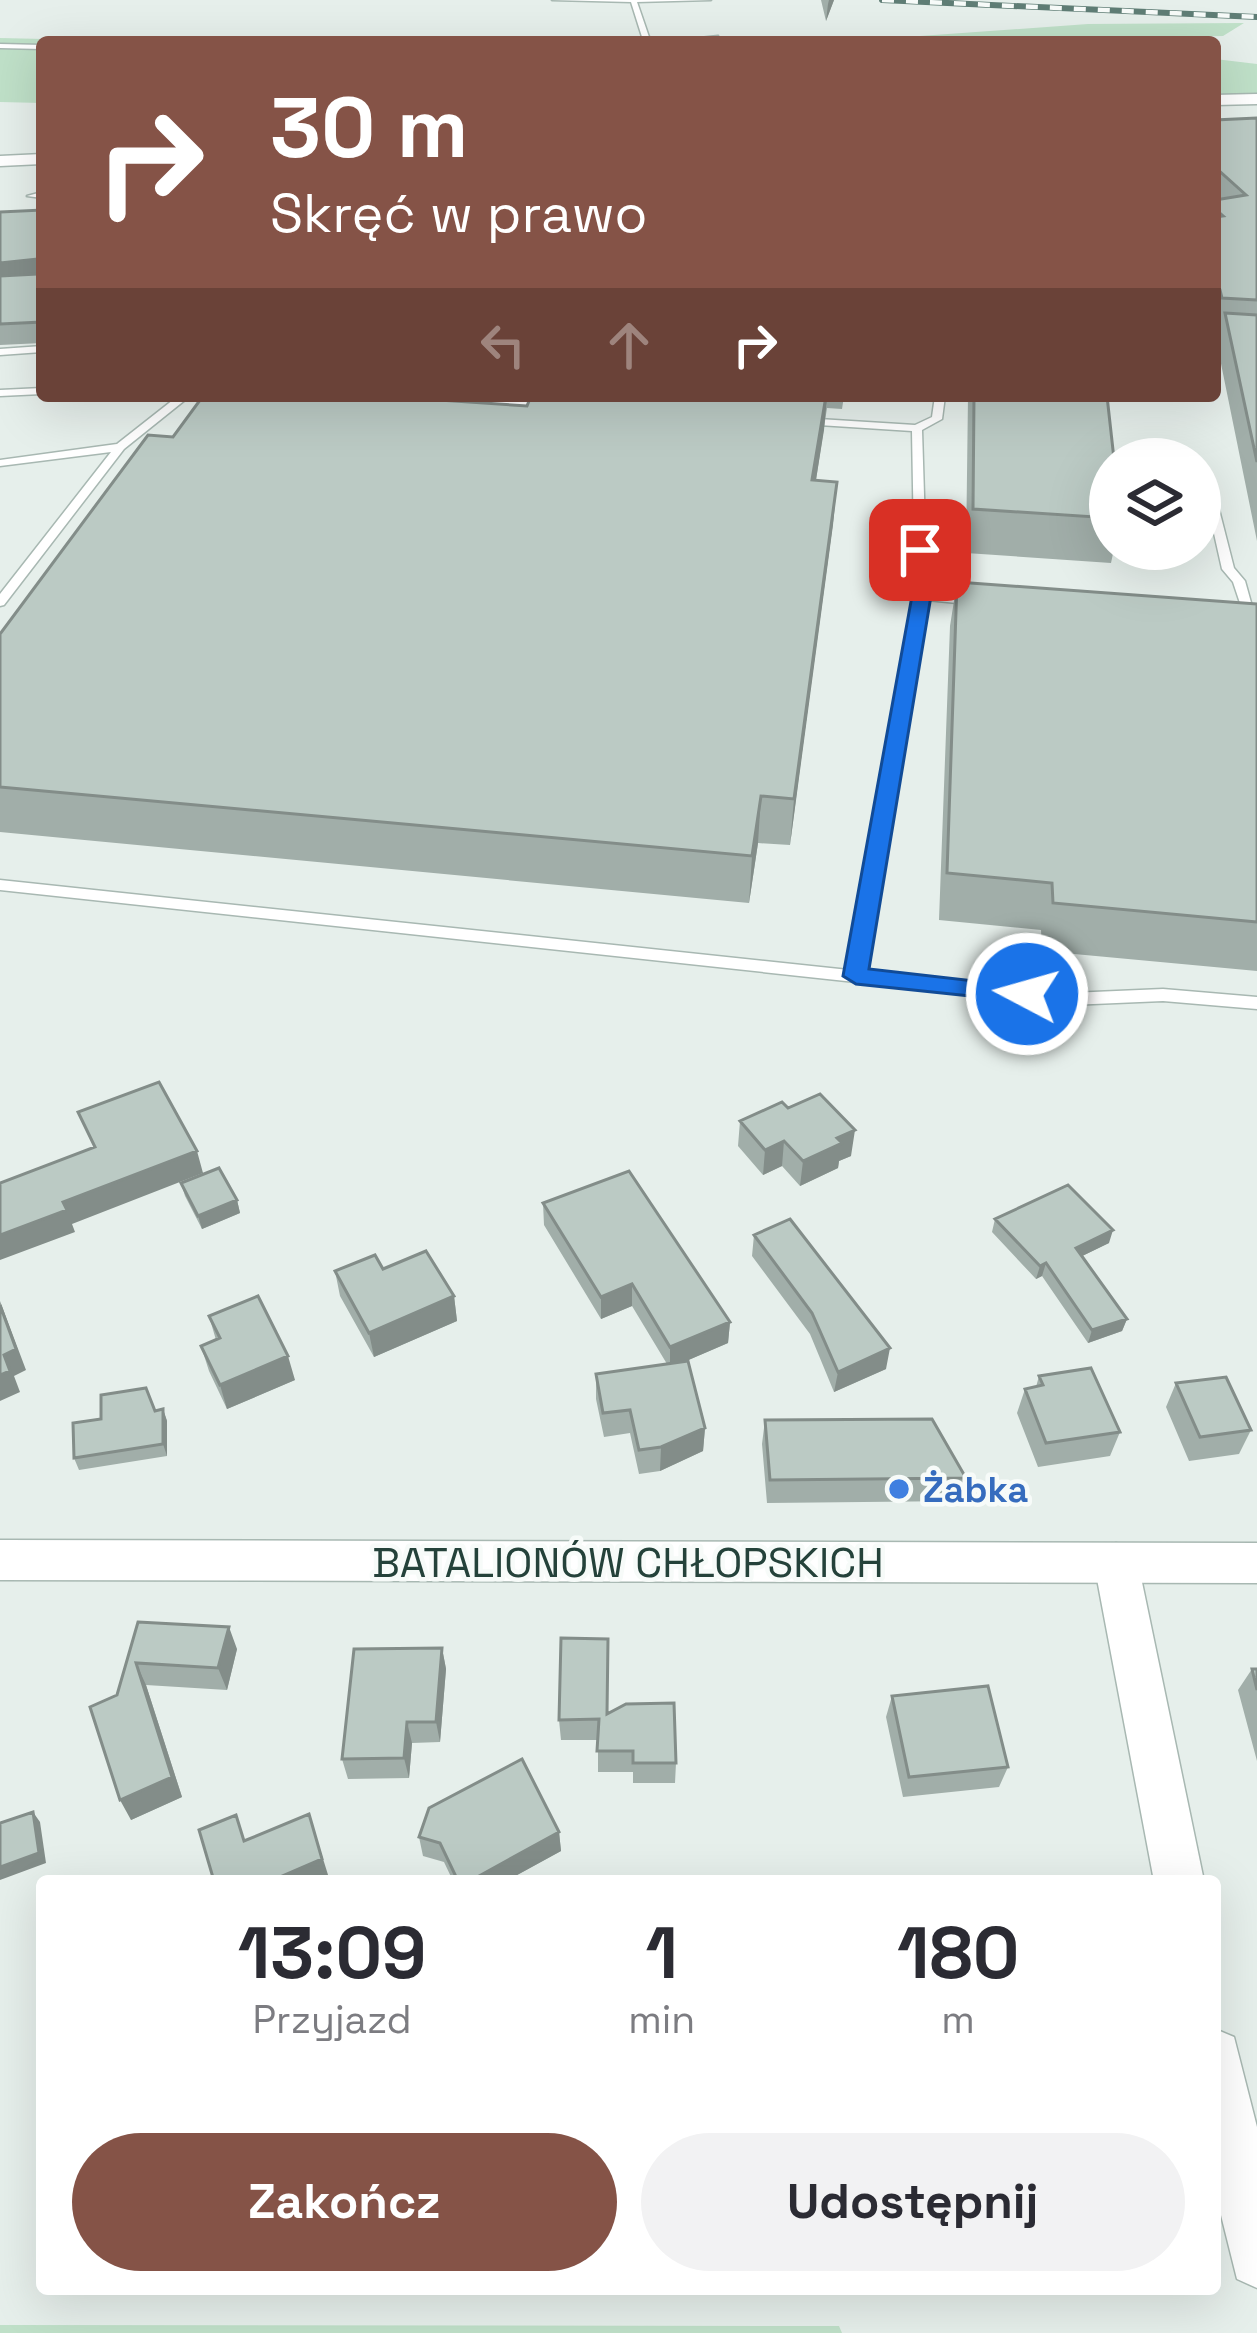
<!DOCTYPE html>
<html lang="pl">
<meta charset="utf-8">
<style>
body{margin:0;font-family:"Space Grotesk",sans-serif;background:#f2f2f3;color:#2b2b33;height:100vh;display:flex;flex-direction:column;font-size:45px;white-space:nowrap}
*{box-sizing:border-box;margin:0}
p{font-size:39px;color:#7c7c81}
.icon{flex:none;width:66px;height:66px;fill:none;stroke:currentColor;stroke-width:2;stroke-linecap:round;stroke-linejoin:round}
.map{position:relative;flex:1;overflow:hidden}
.side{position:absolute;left:36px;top:1875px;width:1185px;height:420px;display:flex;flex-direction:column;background:#fff;border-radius:12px;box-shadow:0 12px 48px #0002}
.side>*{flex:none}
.hud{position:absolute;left:36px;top:36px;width:1185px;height:366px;border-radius:12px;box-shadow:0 12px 48px #0002;background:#855347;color:#fff;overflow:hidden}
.fabs{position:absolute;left:1089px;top:438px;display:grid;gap:24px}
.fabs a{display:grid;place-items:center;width:132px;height:132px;border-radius:50%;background:#fff;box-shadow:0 12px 48px #0002;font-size:60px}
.pin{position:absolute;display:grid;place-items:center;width:102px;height:102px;color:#fff;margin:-51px;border-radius:24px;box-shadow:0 6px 18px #0006}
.me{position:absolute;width:132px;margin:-66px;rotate:276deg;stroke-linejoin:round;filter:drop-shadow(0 0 9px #0008)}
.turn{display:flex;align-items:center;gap:42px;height:252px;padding:0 36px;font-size:54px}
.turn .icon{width:156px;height:156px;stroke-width:2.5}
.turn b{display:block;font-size:84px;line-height:102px}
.lanes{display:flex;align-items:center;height:114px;padding:0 36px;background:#0003;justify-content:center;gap:60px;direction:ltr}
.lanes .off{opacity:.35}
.eta{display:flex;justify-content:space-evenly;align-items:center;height:204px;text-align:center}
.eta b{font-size:72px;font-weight:600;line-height:84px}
.action{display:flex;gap:24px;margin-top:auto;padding:24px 36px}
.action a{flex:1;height:138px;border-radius:72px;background:#855347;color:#fff;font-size:48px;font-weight:600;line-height:138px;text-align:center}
.action a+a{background:#f2f2f3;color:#2b2b33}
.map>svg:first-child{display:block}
.green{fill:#bfe0c8}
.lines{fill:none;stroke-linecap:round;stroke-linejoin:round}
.service-casing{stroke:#a8b8b2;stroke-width:3}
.minor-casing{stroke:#a8b8b2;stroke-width:3}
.tertiary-casing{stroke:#a8b8b2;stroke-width:3}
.service{fill:#fff;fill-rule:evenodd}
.minor{fill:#fff;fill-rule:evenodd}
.tertiary{fill:#fff;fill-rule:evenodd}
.rail-casing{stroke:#5f7d75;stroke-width:6}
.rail{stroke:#f7fbf9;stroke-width:4.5;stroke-dasharray:12;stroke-linecap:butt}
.wall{fill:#a1aea9}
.shaded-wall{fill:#838d89}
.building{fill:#bbcac4;stroke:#838d89;stroke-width:3}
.route{fill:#1a73e8;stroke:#114b97;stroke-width:3}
.shop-dot{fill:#3f7fe0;stroke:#f7fbf9;stroke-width:4.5}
.labels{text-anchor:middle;stroke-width:9;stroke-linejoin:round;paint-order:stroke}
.shop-label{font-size:36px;font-weight:bold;fill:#366cbe;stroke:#f7fbf9;text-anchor:start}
.near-street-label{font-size:42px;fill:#24423a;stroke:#f7fbf9}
</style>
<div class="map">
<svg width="1257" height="2333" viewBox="0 0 1257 2333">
<rect width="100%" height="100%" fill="#e6efeb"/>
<path class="green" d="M 1244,23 L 1223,36 L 1139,38 L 1139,42 L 836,42 L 1088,24 Z
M 0,38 L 176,42 L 42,42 L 42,103 L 0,102 Z
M 1215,59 L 1257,64 L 1257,94 L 1215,96 Z
M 0,2325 L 839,2326 L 842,2333 L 0,2333 Z"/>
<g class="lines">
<g class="service-casing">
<path id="service" d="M 552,0 L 711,0 L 637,2 L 649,37 L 662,42 L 643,40 L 631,2 Z
M 718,36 L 715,40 L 677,42 L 681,40 Z
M 0,44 L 42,45 L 42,49 L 0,48 Z
M 42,192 L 42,198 L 27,196 Z
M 1215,333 L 1257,336 L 1257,342 L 1215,339 Z
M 42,346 L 42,352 L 0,355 L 0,349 Z
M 42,388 L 42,394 L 0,396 L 0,390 Z
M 178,396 L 190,396 L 124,449 L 4,605 L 0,606 L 0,594 L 111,452 L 0,466 L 0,460 L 117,444 Z
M 406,396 L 548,402 L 553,405 L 548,408 L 411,399 Z
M 935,396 L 945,396 L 942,419 L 922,430 L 927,593 L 977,597 L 983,601 L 977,605 L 927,600 L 865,972 L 1070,993 L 1163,989 L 1257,997 L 1257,1009 L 1163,1001 L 1070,1005 L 0,890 L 0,880 L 849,970 L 915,596 L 912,431 L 803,424 L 798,421 L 803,418 L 915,425 L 932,417 Z
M 1202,480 L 1212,482 L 1234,568 L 1245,581 L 1257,624 L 1246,621 L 1233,582 L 1222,569 Z"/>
</g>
<g class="minor-casing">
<path id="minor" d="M 1257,94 L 1257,104 L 1215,105 L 1215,95 Z
M 42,154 L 42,164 L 0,166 L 0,156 Z
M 1116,1543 L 1131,1549 L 1138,1563 L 1204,1881 L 1154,1881 L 1094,1563 L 1101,1549 Z
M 1215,2029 L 1234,2037 L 1257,2127 L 1257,2288 L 1237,2279 L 1215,2191 Z"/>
</g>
<g class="tertiary-casing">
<path id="tertiary" d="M 0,1540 L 1257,1543 L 1257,1583 L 0,1580 Z"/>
</g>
<use href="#service" class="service"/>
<use href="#minor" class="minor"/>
<use href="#tertiary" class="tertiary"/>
<g class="rail-casing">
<path id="rail" d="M 882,0 L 1257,17"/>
</g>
<use href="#rail" class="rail"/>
</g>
<path class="wall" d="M 821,0 L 834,0 L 826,21 Z
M 1257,118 L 1257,541 L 1217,344 L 1221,329 L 1215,329 L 1215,120 Z
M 42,210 L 42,343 L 0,345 L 0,212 Z
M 531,396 L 844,396 L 842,409 L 827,408 L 816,480 L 837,482 L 790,845 L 758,843 L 749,903 L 0,832 L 0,634 L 173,437 L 527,406 Z
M 968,396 L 1107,396 L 1110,459 L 1110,549 L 1114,549 L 1111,563 L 966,553 Z
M 957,582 L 1257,604 L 1257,971 L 1042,951 L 1041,930 L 939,920 L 950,626 Z
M 788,1108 L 851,1156 L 839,1161 L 838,1168 L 800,1186 L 782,1166 L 763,1175 L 738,1146 L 740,1121 Z
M 181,1183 L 237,1200 L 240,1213 L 202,1229 L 185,1196 Z
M 543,1203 L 730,1322 L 728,1343 L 686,1361 L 705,1428 L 703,1451 L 660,1471 L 639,1474 L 630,1433 L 604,1437 L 596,1399 L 596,1374 L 667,1364 L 632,1306 L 601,1319 L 544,1225 Z
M 995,1219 L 1109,1243 L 1082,1256 L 1127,1319 L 1122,1331 L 1088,1343 L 1042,1276 L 1036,1279 L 992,1232 Z
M 754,1235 L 886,1369 L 834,1392 L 810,1334 L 752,1256 Z
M 383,1269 L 454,1296 L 457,1321 L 374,1357 L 340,1296 L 335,1271 Z
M 209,1316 L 295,1380 L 227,1409 L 209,1371 L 201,1346 L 216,1340 Z
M 1039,1376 L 1120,1432 L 1110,1456 L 1038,1467 L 1017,1413 L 1025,1389 L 1036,1387 Z
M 1176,1383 L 1251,1430 L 1239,1454 L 1189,1461 L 1166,1407 Z
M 163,1409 L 167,1421 L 167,1456 L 79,1470 L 74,1458 L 155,1411 Z
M 765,1420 L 966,1478 L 960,1501 L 767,1503 L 762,1444 Z
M 138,1622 L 237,1649 L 227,1690 L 146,1685 L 182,1797 L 131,1820 L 117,1695 Z
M 442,1648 L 446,1669 L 440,1742 L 412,1743 L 409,1778 L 348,1779 L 342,1759 Z
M 1252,1669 L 1257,1669 L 1257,1761 L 1238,1690 Z
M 892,1696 L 1008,1767 L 999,1787 L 903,1797 L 886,1717 Z
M 608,1713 L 676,1763 L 675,1783 L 633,1783 L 633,1772 L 598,1772 L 598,1740 L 561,1740 L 559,1720 Z
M 559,1832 L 561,1851 L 506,1881 L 453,1881 L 444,1862 L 423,1856 L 419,1837 Z"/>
<path class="shaded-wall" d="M 829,0 L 834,0 L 826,21 L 828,4 Z
M 37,259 L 42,279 L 0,283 L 0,263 Z
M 827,396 L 824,430 L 809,523 L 812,480 Z
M 837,482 L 833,525 L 790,845 L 794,799 Z
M 761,796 L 758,843 L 749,903 L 752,856 Z
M 855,1130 L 851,1156 L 839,1161 L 838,1168 L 800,1186 L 803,1161 L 837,1138 Z
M 784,1141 L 782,1166 L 763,1175 L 765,1150 Z
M 197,1151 L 203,1173 L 72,1224 L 75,1232 L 0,1260 L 0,1235 L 63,1202 Z
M 237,1200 L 240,1213 L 202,1229 L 198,1216 Z
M 1113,1230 L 1109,1243 L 1072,1261 L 1076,1248 Z
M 1046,1263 L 1042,1276 L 1036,1279 L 1040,1266 Z
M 632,1284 L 632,1306 L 601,1319 L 601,1297 Z
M 454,1296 L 457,1321 L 374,1357 L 369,1333 Z
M 0,1301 L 26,1370 L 14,1376 L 20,1392 L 0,1401 L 0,1375 L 4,1355 Z
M 1127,1319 L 1122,1331 L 1088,1343 L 1092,1330 Z
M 730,1322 L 728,1343 L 670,1368 L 670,1347 Z
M 890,1348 L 886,1369 L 834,1392 L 838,1372 Z
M 288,1356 L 295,1380 L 227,1409 L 220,1385 Z
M 163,1409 L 167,1421 L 167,1456 L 163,1444 Z
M 705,1428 L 703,1451 L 660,1471 L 661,1447 Z
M 229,1627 L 237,1649 L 227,1690 L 218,1668 Z
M 442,1648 L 446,1669 L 440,1742 L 436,1722 Z
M 136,1663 L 146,1685 L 182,1797 L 131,1820 L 120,1800 Z
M 407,1722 L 412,1743 L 409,1778 L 404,1758 Z
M 33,1812 L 40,1822 L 46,1863 L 0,1880 L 0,1867 Z
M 309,1814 L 329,1878 L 321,1881 L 271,1881 Z
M 559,1832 L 561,1851 L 506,1881 L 470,1881 Z"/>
<path class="building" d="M 1257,118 L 1257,300 L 1222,298 L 1220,290 L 1215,289 L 1215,217 L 1223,216 L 1215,209 L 1215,200 L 1246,195 L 1215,167 L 1215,120 Z
M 42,210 L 42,322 L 0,324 L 0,276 L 37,274 L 42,269 L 37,259 L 0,263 L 0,212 Z
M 1225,313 L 1257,315 L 1257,462 Z
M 203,396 L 379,396 L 527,406 L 531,396 L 826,396 L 812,480 L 837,482 L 794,799 L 761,796 L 752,856 L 0,787 L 0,634 L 148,435 L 173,437 Z
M 974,396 L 1107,396 L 1114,459 L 1110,459 L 1110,518 L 973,509 Z
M 957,582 L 1257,604 L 1257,922 L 1053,903 L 1052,883 L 947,873 Z
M 159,1082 L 197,1151 L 63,1202 L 67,1210 L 0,1235 L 0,1183 L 95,1147 L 78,1112 Z
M 820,1094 L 855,1130 L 837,1138 L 842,1143 L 803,1161 L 784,1141 L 765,1150 L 740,1121 L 782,1102 L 788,1108 Z
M 219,1168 L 237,1200 L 198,1216 L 181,1183 Z
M 629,1171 L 730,1322 L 670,1347 L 632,1284 L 601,1297 L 543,1203 Z
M 1068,1185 L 1113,1230 L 1076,1248 L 1127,1319 L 1092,1330 L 1046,1263 L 1040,1266 L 995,1219 Z
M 790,1219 L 890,1348 L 838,1372 L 812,1313 L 754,1235 Z
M 426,1251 L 454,1296 L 369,1333 L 335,1271 L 375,1255 L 383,1269 Z
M 258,1296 L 288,1356 L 220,1385 L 201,1346 L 220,1338 L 209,1316 Z
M 0,1305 L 16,1349 L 4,1355 L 10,1371 L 0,1375 Z
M 688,1361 L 705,1428 L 661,1447 L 639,1450 L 630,1410 L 603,1413 L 596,1374 Z
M 1091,1368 L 1120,1432 L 1046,1443 L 1025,1389 L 1043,1385 L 1039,1376 Z
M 1226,1377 L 1251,1430 L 1200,1437 L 1176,1383 Z
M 146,1388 L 155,1411 L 163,1409 L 163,1444 L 74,1458 L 73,1423 L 101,1419 L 101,1395 Z
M 932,1419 L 966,1478 L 770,1480 L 765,1420 Z
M 138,1622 L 229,1627 L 218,1668 L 136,1663 L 172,1777 L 120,1800 L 90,1707 L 117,1695 Z
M 561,1638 L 608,1639 L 607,1714 L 626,1704 L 674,1703 L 676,1763 L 633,1763 L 633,1751 L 597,1751 L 599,1719 L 559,1720 Z
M 442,1648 L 436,1722 L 407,1722 L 404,1758 L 342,1759 L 354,1649 Z
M 1252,1669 L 1257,1669 L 1257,1690 Z
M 988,1686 L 1008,1767 L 909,1777 L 892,1696 Z
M 522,1759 L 559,1832 L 470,1881 L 458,1881 L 440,1843 L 419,1837 L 429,1808 Z
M 33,1812 L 39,1853 L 0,1867 L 0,1823 Z
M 309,1814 L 322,1859 L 271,1881 L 214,1881 L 199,1830 L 236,1815 L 244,1841 Z"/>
<path class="route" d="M 920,545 L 929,550 L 931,596 L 869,969 L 1036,988 L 1039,994 L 1027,1002 L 856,984 L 843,976 L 912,596 L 911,550 Z"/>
<circle class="shop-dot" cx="899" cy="1489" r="12"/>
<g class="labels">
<g class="shop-label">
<text x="923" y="1502">Żabka</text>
</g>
<g class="near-street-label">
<text x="628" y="1577">BATALIONÓW CHŁOPSKICH</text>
</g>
</g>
</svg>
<div class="fabs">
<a><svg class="icon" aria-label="layers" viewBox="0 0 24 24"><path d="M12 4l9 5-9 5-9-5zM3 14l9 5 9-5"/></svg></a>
</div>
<div class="pin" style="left:920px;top:550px;background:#d93025"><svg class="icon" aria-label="arrive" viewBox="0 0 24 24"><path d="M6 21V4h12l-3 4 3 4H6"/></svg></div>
<svg class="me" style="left:1027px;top:994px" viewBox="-20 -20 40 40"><circle r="17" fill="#1a73e8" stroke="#fff" stroke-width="3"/><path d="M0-11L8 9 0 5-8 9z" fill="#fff"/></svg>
<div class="hud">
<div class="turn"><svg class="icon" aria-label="right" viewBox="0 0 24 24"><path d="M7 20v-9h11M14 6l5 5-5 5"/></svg><div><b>30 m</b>Skręć w prawo</div></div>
<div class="lanes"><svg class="icon off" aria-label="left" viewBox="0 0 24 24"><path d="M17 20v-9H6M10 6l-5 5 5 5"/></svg><svg class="icon off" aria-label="ahead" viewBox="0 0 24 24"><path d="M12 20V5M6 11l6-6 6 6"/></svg><svg class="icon" aria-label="right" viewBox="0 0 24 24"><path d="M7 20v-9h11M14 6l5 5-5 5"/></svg></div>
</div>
<section class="side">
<div class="eta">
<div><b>13:09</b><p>Przyjazd</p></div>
<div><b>1</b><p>min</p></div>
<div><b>180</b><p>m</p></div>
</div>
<div class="action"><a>Zakończ</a><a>Udostępnij</a></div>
</section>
</div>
